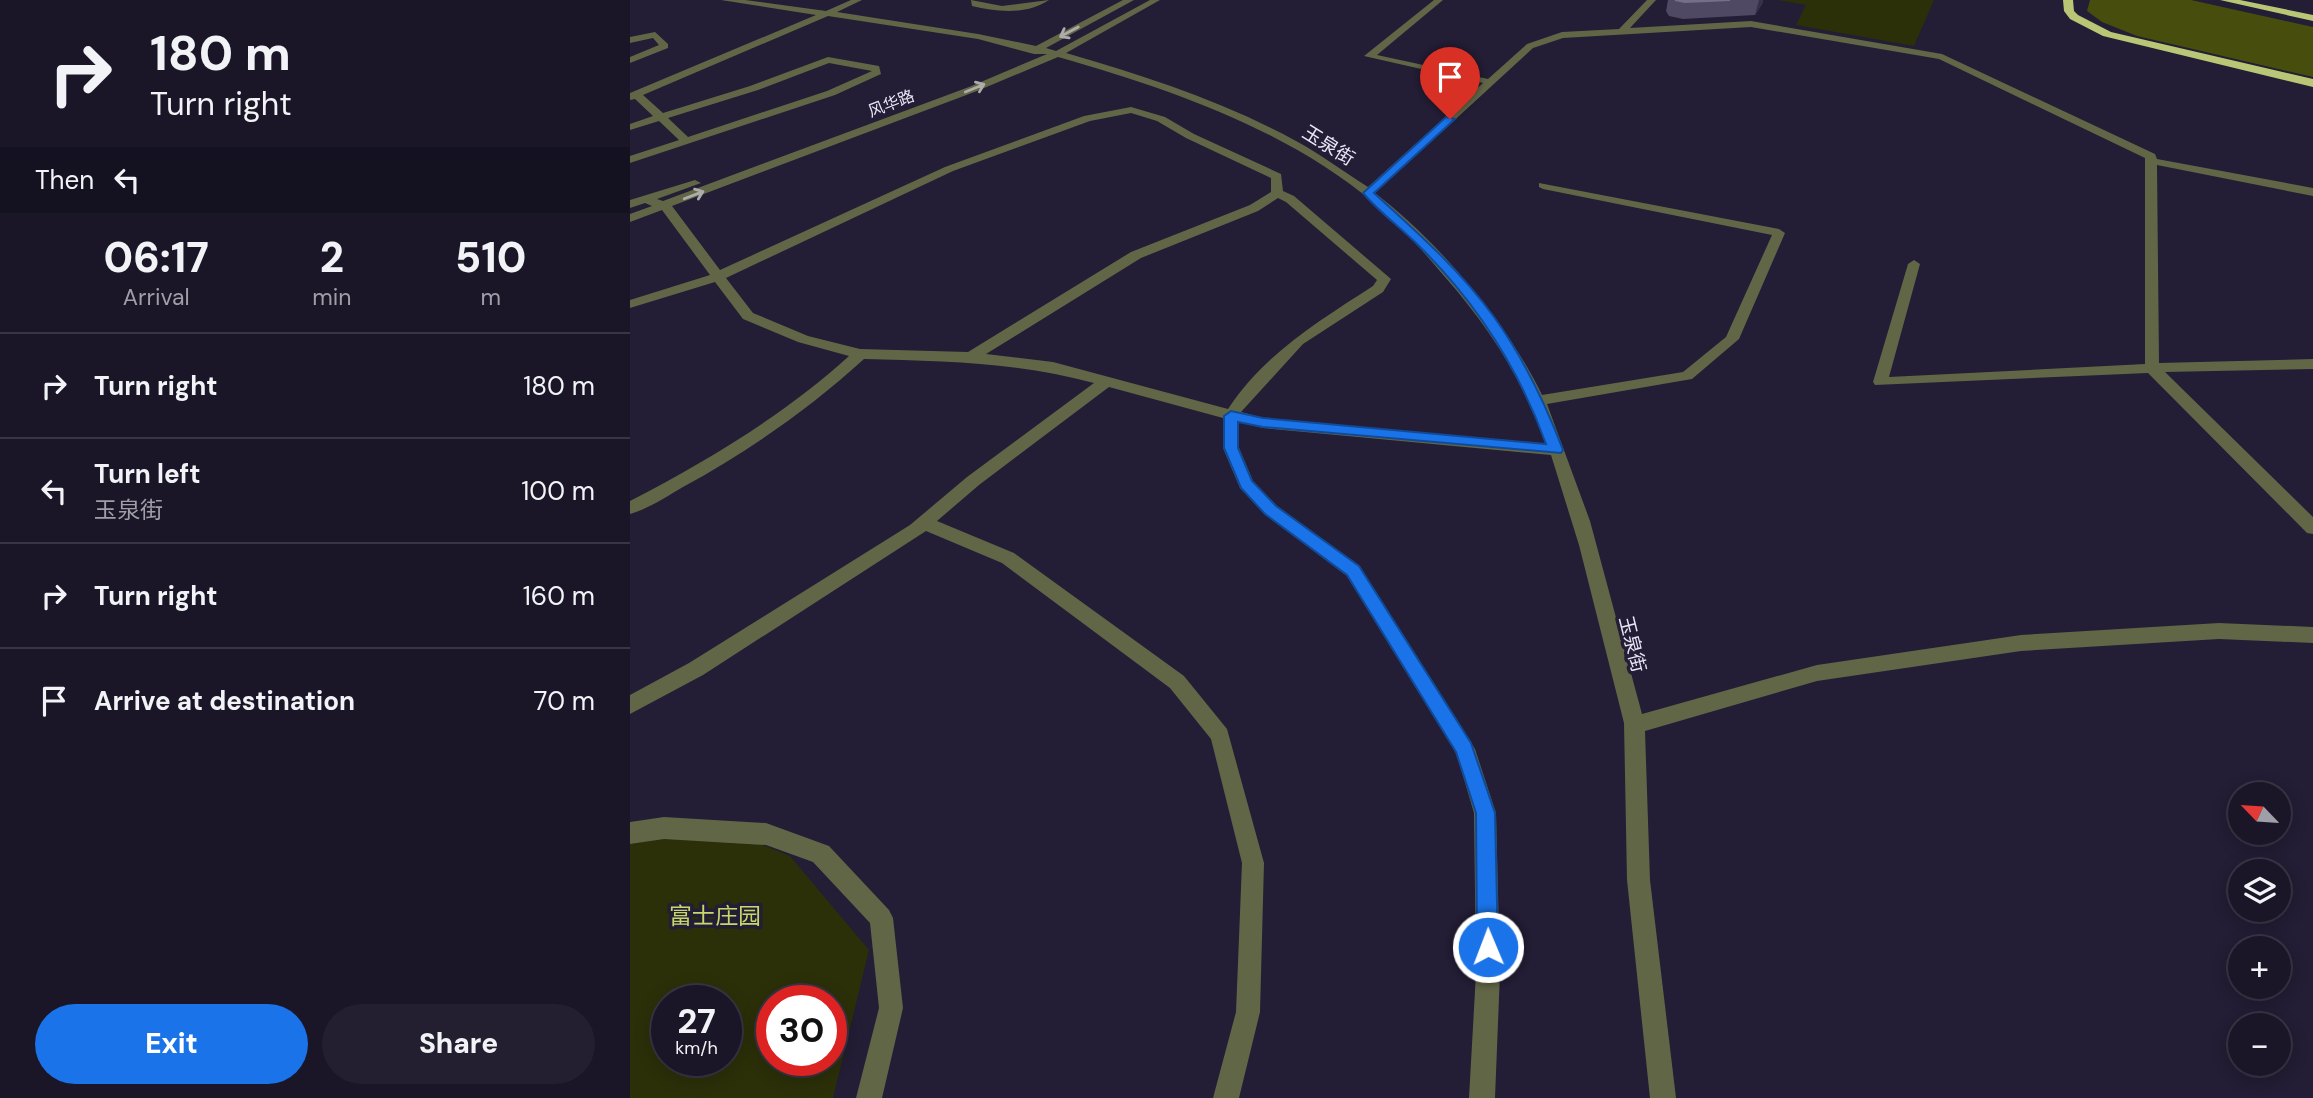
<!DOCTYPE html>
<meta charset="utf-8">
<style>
body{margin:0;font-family:"DM Sans","Noto Sans SC",sans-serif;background:#231f30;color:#f1f3f6;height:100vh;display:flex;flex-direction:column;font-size:26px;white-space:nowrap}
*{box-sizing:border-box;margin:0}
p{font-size:23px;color:#9f9fa8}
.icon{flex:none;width:38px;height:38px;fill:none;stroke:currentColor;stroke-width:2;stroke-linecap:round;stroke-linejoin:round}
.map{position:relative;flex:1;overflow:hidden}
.sheet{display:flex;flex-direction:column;background:#1a1628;width:630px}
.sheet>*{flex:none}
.top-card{background:#1a1628;color:#f1f3f6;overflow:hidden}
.needle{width:46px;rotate:295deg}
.tools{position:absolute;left:1598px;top:782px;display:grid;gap:14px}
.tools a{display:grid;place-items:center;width:63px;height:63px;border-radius:50%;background:#1a1628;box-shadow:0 4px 18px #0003,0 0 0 2px #383545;font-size:35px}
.speed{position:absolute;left:21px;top:985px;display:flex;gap:14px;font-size:35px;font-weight:700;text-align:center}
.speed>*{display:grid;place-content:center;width:91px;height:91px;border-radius:50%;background:#1a1628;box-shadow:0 4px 18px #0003,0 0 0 2px #383545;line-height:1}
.speed small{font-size:18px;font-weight:400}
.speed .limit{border:10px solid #d22;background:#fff;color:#111}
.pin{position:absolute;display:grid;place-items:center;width:60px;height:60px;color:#fff;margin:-72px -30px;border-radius:50% 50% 50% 0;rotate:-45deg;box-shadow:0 0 7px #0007}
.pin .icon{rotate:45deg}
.me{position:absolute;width:77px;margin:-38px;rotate:359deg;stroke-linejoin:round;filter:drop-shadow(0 0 5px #0008)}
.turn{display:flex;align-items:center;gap:24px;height:147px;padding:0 35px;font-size:32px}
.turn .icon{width:91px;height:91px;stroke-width:2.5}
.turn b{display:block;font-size:49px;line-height:60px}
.then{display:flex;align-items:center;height:66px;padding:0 35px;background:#0003;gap:14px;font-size:26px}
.eta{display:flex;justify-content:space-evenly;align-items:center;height:119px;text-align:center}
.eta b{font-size:42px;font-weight:800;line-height:49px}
.button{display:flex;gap:14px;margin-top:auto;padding:14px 35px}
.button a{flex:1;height:80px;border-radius:42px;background:#1a73e8;color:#fff;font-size:28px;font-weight:800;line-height:80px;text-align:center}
.button a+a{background:#231f30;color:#f1f3f6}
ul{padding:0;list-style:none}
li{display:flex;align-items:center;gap:21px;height:105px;padding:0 35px;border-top:2px solid #383545}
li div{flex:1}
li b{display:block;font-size:26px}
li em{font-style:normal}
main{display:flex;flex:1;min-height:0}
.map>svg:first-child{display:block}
.green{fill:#2b3009;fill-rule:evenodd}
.forest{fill:#464d0d}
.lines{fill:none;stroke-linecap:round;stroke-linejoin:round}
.minor{fill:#616647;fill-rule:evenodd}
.highway{fill:#b9c676;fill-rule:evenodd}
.wall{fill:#4f4963}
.shaded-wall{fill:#36304a}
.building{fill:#5f5a73;stroke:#757088;stroke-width:2}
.oneway{stroke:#acaca8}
.route{fill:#1a73e8;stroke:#114b97;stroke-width:2}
.labels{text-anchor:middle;stroke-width:7;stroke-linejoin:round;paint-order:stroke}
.far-street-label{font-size:16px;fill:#e9e6f7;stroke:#231d35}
.street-label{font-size:19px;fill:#e9e6f7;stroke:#231d35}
.near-park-label{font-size:23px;fill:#c7d76a;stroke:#231d35}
</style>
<main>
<section class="sheet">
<div class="top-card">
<div class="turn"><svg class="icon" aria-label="right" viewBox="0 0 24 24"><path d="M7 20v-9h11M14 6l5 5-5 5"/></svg><div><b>180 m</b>Turn right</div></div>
<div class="then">Then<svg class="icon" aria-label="left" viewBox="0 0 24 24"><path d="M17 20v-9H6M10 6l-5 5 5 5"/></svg></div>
</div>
<div class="eta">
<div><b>06:17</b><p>Arrival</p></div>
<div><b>2</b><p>min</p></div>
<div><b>510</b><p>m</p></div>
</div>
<ul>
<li><svg class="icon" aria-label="right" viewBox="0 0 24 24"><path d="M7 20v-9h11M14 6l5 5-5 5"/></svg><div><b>Turn right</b></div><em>180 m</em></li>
<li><svg class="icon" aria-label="left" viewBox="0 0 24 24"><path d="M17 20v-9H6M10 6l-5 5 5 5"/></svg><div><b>Turn left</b><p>玉泉街</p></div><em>100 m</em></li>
<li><svg class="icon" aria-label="right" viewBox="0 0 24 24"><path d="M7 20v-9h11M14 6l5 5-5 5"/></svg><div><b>Turn right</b></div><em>160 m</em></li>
<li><svg class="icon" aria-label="arrive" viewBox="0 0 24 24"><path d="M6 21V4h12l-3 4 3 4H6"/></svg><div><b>Arrive at destination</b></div><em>70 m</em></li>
</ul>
<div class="button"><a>Exit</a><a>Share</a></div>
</section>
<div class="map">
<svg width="1683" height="1098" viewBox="0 0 1683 1098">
<rect width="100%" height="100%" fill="#231d35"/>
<path class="green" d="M 1148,0 L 1304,0 L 1284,46 L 1166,25 L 1176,5 Z
M 93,829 L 160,856 L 239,950 L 203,1098 L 0,1098 L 0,844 ZM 37,1001 L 96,1001 L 96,1060 L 37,1060 ZM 142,1001 L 201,1001 L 201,1060 L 142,1060 Z"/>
<path class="forest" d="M 1460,0 L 1561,0 L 1683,27 L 1683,77 L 1507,36 L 1472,22 L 1457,11 Z"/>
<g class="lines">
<path class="minor" d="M 91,0 L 115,0 L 196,11 L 221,0 L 232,0 L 207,12 L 348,34 L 406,46 L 493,0 L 504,0 L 416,48 L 426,51 L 520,0 L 530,0 L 436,53 C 515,76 593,101 666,141 C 690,154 714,172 738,187 L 853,83 L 734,56 L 804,0 L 813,0 L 747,55 L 858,79 L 897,44 L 932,32 L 989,29 L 1017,0 L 1026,0 L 1000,28 L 1121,21 L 1312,54 L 1525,154 L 1527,159 L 1683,188 L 1683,196 L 1527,165 L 1529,363 L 1683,359 L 1683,369 L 1535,372 L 1683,517 L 1683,534 L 1677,533 L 1518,373 L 1245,385 L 1243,382 L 1278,264 L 1284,260 L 1290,264 L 1259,377 L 1515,364 L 1515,158 L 1309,59 L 1121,27 L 933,38 L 903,48 L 745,193 C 808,241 878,324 912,395 L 1053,372 L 1096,337 L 1142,235 L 913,189 L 909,187 L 909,183 L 1149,229 L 1155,233 L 1109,339 L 1062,379 L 917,404 L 960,521 L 1012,714 L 1187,665 L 1391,635 L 1589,623 L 1683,627 L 1683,643 L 1589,639 L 1391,651 L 1187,681 L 1015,731 L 1020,880 L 1046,1098 L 1020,1098 L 997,880 L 994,723 L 949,545 L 921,455 L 633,428 L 609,422 L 609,448 L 623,481 L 647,506 L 729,566 L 845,749 L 866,813 L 870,973 L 865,1098 L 839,1098 L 846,973 L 844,813 L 826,752 L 717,576 L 635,514 L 610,488 L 593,448 L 593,418 L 479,387 L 349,485 L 307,521 L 384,553 L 554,676 L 597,729 L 634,863 L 630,1012 L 609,1098 L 583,1098 L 606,1012 L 612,863 L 581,739 L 540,688 L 372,563 L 296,531 L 73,675 L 0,714 L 0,695 L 59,663 L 280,525 L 337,477 L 464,383 C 388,362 312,361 234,359 C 179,409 119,451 53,487 C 36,497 18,509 0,514 L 0,501 C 79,460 154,415 219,356 L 168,342 L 113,319 L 85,282 L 0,308 L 0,300 L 80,275 L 32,210 L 0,222 L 0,214 L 22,206 L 15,203 L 0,208 L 0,200 L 65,180 L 71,183 L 27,199 L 33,201 L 339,87 L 417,54 L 404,54 L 348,39 L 198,16 L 13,95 L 33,113 L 120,86 L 198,57 L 249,66 L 251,74 L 205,95 L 0,163 L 0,156 L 49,140 L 29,121 L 0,130 L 0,124 L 23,116 L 5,99 L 0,100 L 0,93 L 186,15 ZM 428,57 C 537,88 657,129 745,204 C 771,226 793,251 815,277 C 860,328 893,381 917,444 L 633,418 L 611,412 L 673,344 L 753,292 L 761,279 L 664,196 L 653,191 L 651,174 L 564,134 L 535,117 L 501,107 L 454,116 L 315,167 L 90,270 L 42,206 L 347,91 ZM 199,63 L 242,71 L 197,91 L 58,137 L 38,118 L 128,90 ZM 501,113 L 527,121 L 556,138 L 641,178 L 641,192 L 620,205 L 501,252 L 338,352 L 230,349 L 178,336 L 123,313 L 96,278 L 323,171 L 460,121 ZM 648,198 L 656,202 L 747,280 L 743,286 C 689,321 634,354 598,409 L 423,362 L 356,354 L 511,258 L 628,211 Z
M 341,0 L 372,6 L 419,0 C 397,15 367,12 342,6 Z
M 25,32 L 38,44 L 38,48 L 0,63 L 0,57 L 29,45 L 23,38 L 0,43 L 0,37 Z
M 34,817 L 136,823 L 199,846 L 259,910 L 263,918 L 273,1008 L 252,1098 L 226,1098 L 249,1008 L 240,923 L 183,862 L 136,845 L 34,839 L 0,844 L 0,822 Z"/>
<path class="highway" d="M 1433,0 L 1443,0 L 1444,11 L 1448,15 L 1481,32 L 1683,79 L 1683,87 L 1473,36 L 1440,19 L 1434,11 Z
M 1590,0 L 1610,0 L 1683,15 L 1683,21 Z"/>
</g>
<path class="wall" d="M 1038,0 L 1133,0 L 1132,4 L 1125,15 L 1053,19 L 1039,16 L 1036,11 Z"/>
<path class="shaded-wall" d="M 1129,0 L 1133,0 L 1132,4 L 1125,15 Z"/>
<path class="building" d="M 1045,0 L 1100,0 L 1055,2 Z"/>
<defs><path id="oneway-shaft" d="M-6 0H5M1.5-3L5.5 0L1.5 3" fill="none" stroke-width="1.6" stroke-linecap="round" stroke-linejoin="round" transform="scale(1.75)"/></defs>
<g class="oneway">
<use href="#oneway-shaft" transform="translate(439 32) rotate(152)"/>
<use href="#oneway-shaft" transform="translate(345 88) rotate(-22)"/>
<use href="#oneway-shaft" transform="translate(64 195) rotate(-21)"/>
</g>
<path class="route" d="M 816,117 L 825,119 L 744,193 C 786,231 830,270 864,317 C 893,357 915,403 933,450 L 931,453 L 633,427 L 608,422 L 608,448 L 622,481 L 646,506 L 729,566 L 841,743 L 865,813 L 868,947 L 865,954 L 858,958 L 850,954 L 847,947 L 846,813 L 826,752 L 717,575 L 635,514 L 611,488 L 594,448 L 594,416 L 601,411 L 633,418 L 916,444 C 889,369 845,301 788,245 C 770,227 749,212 733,193 Z"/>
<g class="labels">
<g class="far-street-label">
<text transform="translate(261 103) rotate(-21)" y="6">风华路</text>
</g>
<g class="street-label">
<text transform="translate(699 145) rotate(32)" y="7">玉泉街</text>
<text transform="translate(1003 644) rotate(76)" y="7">玉泉街</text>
</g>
<g class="near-park-label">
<text x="85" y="924">富士庄园</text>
</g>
</g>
</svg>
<div class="tools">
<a><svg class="needle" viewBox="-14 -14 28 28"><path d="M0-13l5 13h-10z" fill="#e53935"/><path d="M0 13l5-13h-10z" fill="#9f9fa8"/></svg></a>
<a><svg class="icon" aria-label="layers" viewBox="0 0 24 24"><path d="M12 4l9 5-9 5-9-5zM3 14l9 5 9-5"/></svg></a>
<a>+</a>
<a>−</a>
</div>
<div class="speed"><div>27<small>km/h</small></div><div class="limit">30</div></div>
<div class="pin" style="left:820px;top:119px;background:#d93025"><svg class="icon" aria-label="arrive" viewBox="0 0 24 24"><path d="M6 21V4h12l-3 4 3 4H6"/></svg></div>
<svg class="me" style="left:858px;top:947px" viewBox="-20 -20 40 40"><circle r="17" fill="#1a73e8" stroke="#fff" stroke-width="3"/><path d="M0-11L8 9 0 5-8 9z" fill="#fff"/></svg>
</div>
</main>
